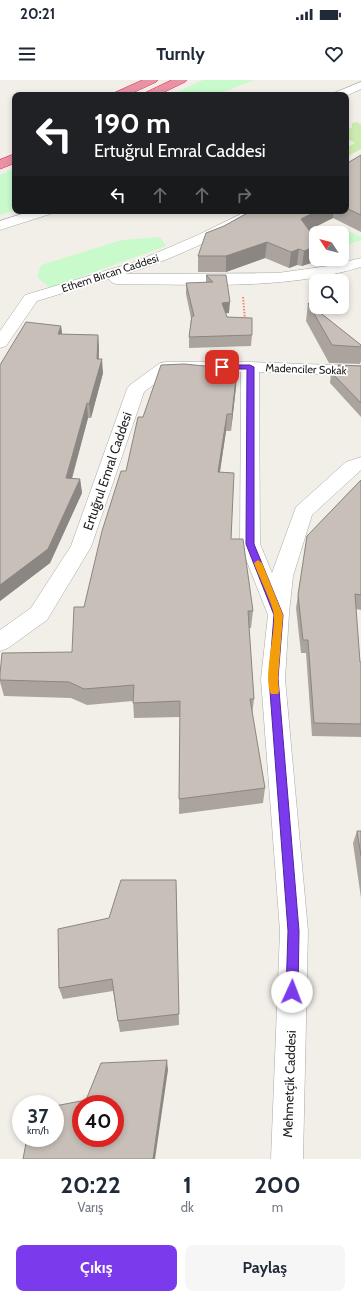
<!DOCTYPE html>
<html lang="tr">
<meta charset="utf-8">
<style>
body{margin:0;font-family:Cabin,sans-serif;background:#f6f6f7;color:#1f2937;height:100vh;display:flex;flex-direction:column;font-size:15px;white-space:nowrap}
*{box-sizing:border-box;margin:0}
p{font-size:13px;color:#747a83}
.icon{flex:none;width:22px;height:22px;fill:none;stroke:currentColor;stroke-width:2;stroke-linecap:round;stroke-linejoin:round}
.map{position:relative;height:1079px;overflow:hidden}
.drawer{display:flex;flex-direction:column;background:#fff;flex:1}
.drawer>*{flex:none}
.top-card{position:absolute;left:12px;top:12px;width:337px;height:122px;border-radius:8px;box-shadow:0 2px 6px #0003;background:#202124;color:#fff;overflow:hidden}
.needle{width:26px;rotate:306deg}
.fabs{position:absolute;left:309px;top:146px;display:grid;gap:8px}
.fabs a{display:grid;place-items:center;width:40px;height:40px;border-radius:8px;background:#fff;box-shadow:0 2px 6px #0003;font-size:20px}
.speed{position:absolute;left:12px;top:1015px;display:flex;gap:8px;font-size:20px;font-weight:700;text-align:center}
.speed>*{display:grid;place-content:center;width:52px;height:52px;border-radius:50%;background:#fff;box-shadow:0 2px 6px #0003;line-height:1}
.speed small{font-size:10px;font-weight:400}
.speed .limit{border:6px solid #d22;background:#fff;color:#111}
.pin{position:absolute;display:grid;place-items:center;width:34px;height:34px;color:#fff;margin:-17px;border-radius:8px;box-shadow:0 2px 6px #0006}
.me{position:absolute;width:44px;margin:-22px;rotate:2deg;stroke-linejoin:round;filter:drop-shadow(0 0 3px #0008)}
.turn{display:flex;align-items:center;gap:14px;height:84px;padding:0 16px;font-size:18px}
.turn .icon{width:52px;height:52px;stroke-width:2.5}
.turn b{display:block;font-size:28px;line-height:34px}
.lanes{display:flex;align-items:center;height:38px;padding:0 16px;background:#0003;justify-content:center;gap:20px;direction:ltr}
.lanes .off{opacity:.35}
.eta{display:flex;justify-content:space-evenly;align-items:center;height:68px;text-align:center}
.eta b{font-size:24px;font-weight:700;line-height:28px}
.action{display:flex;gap:8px;margin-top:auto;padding:8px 16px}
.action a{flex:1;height:46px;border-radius:8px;background:#7c3aed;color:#fff;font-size:16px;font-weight:700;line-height:46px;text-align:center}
.action a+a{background:#f6f6f7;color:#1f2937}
.status{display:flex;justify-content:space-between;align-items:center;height:28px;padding:0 20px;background:#fff;direction:ltr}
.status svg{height:11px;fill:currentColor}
header{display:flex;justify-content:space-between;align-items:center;height:52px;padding:0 16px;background:#fff;font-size:18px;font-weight:700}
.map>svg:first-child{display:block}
.grass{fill:#cdebb0}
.park{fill:#c8facc}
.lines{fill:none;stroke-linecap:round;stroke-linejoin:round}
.minor-casing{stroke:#a9a9a9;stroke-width:1}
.highway-casing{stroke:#dc2a67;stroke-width:1}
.path{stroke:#fa8072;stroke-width:2;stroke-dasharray:1.5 1.5;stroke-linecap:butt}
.minor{fill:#fff;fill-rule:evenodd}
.highway{fill:#e892a2;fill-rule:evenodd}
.wall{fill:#aba49e}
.shaded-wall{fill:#8b8681}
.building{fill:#c7bfb8;stroke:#8b8681;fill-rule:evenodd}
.route{fill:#7c3aed;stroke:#51269a}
.slow{fill:#f59e0b}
.labels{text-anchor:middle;stroke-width:3.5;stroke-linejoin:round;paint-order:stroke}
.far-street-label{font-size:11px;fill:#222;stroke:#fff}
.street-label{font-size:13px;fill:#222;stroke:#fff}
</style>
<div class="status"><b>20:21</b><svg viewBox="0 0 49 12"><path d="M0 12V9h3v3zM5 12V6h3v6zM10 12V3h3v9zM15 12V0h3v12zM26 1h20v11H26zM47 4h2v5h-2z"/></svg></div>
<header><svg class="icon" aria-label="menu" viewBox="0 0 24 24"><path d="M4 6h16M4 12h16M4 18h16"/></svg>Turnly<svg class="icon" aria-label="heart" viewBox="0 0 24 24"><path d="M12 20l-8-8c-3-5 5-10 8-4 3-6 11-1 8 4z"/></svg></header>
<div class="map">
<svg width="361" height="1079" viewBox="0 0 361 1079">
<rect width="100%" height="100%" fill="#f2efe9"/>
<path class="grass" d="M 357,42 L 361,45 L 361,69 L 346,77 L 346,68 L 355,63 L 346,58 L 346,51 L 352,47 L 352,43 Z"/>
<path class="park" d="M 203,0 L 254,0 L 216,15 L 171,15 Z
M 15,88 L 15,130 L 0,135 L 0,95 Z
M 343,148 L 361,157 L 361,160 L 342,167 L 342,153 L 332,153 Z
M 160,157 L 166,166 L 50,208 L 37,197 L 41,185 L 122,160 Z"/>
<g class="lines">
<g class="minor-casing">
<path id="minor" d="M 361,2 L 361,9 L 346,16 L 332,15 L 334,13 Z
M 31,131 L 52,131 L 50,134 L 0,150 L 0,141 Z
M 247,131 L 265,131 L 263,134 C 218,156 173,180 125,194 L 278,193 L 328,186 L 361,178 L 361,187 C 282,211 197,204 116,204 L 111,202 L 109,199 L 37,221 L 6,266 L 0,268 L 0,251 L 25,215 L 135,182 L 198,155 Z
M 166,282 L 250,282 L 361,286 L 361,296 L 259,292 L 260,464 L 272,493 L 296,427 L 346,382 L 361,377 L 361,390 L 312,435 L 293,496 L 289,533 L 285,599 L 308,851 L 303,1079 L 271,1079 L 280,851 L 261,599 L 268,535 L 240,464 L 241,292 L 170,292 L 144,312 L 91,467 L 47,540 L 8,568 L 0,571 L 0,550 L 31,528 L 71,466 L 127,309 L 130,305 L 160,283 Z"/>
</g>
<g class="highway-casing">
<path id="highway" d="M 143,0 L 158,0 L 156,2 L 128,15 L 112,15 L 114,13 Z
M 172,0 L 187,0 L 185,2 L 158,15 L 143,15 L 145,13 Z
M 15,74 L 15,83 L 0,89 L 0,80 Z"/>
</g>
<path class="path" d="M 243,217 L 245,240"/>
<use href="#minor" class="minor"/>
<use href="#highway" class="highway"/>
</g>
<path class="wall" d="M 361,75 L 361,152 L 333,138 L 309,150 L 317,181 L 302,186 L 297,185 L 289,188 L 265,178 L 226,192 L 198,192 L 198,176 L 224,146 L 251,131 L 346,131 L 346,84 Z
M 206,195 L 226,195 L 229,233 L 225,233 L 227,237 L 252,255 L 251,266 L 189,268 L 189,257 L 191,238 L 186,214 L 186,203 L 206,203 Z
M 308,223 L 361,265 L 361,281 L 360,284 L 329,283 L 306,241 Z
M 61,246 L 62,254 L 98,255 L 99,269 L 99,279 L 103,293 L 91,338 L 88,338 L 72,399 L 80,399 L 82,413 L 50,483 L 0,521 L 0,285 Z
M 338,285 L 361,286 L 361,337 L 330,303 L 331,292 L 337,292 Z
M 237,289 L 236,307 L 231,351 L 226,351 L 220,392 L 231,459 L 253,531 L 251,548 L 249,548 L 254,619 L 252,635 L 265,708 L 263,723 L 179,734 L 180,637 L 134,638 L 133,621 L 87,625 L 71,618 L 4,616 L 0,602 L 0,594 L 72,572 L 84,527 L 143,337 Z
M 361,400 L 361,530 L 356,529 L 360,582 L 361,582 L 361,657 L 312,656 L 306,573 L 301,573 L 296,528 L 307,456 Z
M 357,751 L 361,751 L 361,818 L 353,763 Z
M 176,800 L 179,945 L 120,952 L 113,911 L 63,919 L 59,908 L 109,838 Z"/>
<path class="shaded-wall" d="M 317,131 L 333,131 L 333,138 L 299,155 L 301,139 Z
M 267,162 L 265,178 L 226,192 L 226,176 Z
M 316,166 L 316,179 L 318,179 L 317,181 L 302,186 L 304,171 Z
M 299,169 L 297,185 L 289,188 L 291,172 Z
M 230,222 L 229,233 L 221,234 L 222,223 Z
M 61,246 L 63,260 L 58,254 Z
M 98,255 L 99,269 L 98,292 L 102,279 L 103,293 L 91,338 L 89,324 L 97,279 Z
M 237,289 L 236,307 L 231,351 L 232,334 Z
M 87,323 L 88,338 L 68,412 L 66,398 Z
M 227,334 L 226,351 L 217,410 L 218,392 Z
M 80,399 L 82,413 L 50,483 L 0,521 L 0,505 Z
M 167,980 L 168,990 L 155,1079 L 153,1079 Z"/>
<path class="building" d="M 361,75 L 361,135 L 346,128 L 346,84 Z
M 251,131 L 317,131 L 301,139 L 316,160 L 316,166 L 304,171 L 299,169 L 291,172 L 267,162 L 226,176 L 198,176 L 206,153 L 224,146 Z
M 206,195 L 226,195 L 230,222 L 222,223 L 227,237 L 252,238 L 252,255 L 189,257 L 192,236 L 194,236 L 186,203 L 213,202 Z
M 308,223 L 361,265 L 361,267 L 332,265 Z
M 26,242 L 61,246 L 58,254 L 98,255 L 97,279 L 102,279 L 89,324 L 87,323 L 66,398 L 80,399 L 48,469 L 0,505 L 0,285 Z
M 184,284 L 237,289 L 232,334 L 227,334 L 218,392 L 234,393 L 231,459 L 243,459 L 253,531 L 248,531 L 254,619 L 250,619 L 265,708 L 179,719 L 180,621 L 133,623 L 134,605 L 84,609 L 69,602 L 0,600 L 0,594 L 2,573 L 72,572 L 74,527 L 84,527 L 102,451 L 121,391 L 126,391 L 138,337 L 143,337 L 161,285 Z
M 338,285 L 361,286 L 361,323 L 331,292 L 341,291 Z
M 361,400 L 361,515 L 355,514 L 360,582 L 361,582 L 361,644 L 314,643 L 308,560 L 303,560 L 298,515 L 307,456 Z
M 357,751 L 361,751 L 361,776 Z
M 121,800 L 176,800 L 179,934 L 118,941 L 112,899 L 59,908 L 58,849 L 109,838 Z
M 167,980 L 153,1079 L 23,1079 L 27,1058 L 55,1058 L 55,1026 L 86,1020 L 101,983 ZM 81,1024 L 115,1024 L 115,1058 L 81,1058 Z"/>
<path class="route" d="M 220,285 L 250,285 L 254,287 L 254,464 L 283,535 L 278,598 L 299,851 L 298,912 L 296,916 L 292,918 L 287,916 L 286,912 L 288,851 L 269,598 L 274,535 L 246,464 L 247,289 L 222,289 L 220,288 Z"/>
<path class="slow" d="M 258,480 L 262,483 L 283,535 L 278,598 L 279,611 L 278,614 L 271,614 C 263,598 275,556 274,536 C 274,526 258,495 254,483 Z"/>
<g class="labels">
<g class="far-street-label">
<text transform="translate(110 193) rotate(-18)" y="4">Ethem Bircan Caddesi</text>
<text transform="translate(306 289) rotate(2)" y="4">Madenciler Sokak</text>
</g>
<g class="street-label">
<text transform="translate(107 391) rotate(-71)" y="5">Ertuğrul Emral Caddesi</text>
<text transform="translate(289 1004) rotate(-88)" y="5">Mehmetçik Caddesi</text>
</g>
</g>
</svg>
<div class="fabs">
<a><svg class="needle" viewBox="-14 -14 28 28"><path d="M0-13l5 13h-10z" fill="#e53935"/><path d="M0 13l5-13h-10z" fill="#747a83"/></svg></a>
<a><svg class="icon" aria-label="search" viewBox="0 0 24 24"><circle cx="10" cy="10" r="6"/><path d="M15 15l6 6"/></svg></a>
</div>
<div class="speed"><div>37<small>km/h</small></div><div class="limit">40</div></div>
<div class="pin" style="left:222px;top:287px;background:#d93025"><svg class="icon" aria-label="arrive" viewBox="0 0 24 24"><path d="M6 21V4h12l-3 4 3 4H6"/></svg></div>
<svg class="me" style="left:292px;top:912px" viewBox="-20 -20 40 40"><circle r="19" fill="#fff"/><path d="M0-13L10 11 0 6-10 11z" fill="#7c3aed"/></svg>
<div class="top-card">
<div class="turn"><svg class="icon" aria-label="left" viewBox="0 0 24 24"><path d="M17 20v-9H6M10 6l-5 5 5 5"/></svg><div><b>190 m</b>Ertuğrul Emral Caddesi</div></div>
<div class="lanes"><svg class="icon" aria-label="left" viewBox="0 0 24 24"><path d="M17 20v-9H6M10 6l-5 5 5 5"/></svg><svg class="icon off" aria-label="ahead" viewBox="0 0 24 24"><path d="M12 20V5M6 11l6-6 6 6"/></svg><svg class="icon off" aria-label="ahead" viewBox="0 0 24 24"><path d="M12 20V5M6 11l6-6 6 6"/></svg><svg class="icon off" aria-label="right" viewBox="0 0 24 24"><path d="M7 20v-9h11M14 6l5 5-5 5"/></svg></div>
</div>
</div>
<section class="drawer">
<div class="eta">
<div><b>20:22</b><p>Varış</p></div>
<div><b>1</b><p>dk</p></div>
<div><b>200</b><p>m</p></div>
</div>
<div class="action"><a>Çıkış</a><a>Paylaş</a></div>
</section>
